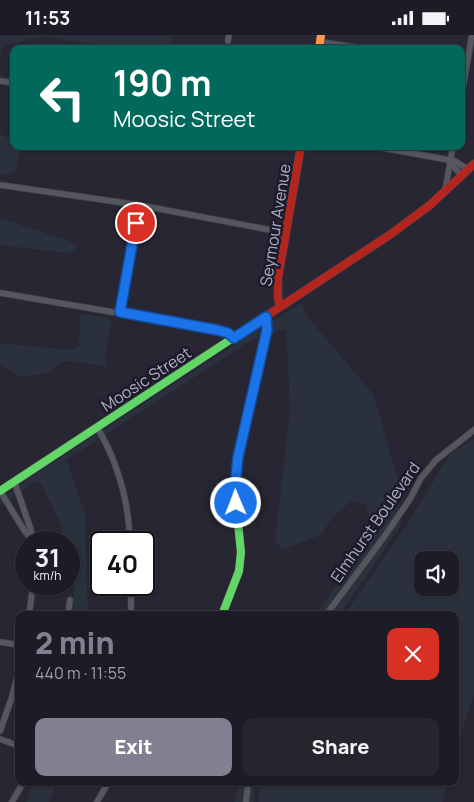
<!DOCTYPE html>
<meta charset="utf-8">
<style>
body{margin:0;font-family:Manrope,sans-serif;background:#25252e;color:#f1f3f6;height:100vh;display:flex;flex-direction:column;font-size:19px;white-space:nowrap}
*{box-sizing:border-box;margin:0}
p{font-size:16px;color:#a0a1a7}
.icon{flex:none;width:28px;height:28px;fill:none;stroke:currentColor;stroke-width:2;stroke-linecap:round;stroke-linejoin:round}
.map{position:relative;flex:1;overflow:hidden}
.side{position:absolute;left:15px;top:576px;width:444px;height:175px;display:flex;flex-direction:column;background:#1d1c26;border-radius:10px;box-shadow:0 1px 4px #0004,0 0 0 1px #3b3a43}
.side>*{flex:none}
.banner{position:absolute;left:10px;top:10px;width:455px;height:105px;border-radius:10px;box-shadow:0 1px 4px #0004,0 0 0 1px #3b3a43;background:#00695c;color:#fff;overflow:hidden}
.buttons{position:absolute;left:414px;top:516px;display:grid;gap:10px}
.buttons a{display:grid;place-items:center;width:45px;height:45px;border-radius:10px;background:#1d1c26;box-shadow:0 1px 4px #0004,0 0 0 1px #3b3a43;font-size:25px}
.speed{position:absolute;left:15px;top:496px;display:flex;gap:10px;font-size:25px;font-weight:700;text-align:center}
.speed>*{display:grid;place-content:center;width:65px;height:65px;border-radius:50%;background:#1d1c26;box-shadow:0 1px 4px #0004,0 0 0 1px #3b3a43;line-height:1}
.speed small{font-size:12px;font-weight:400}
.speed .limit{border:2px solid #111;border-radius:8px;background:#fff;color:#111}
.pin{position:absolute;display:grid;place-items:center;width:42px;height:42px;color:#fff;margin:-21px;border:2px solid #fff;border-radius:50%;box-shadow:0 1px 5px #0007}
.me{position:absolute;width:55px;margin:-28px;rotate:359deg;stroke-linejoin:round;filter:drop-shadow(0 0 4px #0008)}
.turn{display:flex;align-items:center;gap:18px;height:105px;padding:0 20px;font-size:22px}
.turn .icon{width:65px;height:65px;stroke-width:2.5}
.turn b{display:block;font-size:35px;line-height:42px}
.round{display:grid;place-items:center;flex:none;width:52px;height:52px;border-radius:10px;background:#25252e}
.overview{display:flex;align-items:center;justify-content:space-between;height:85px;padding:0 20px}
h1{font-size:30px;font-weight:800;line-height:38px;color:#818090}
.button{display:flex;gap:10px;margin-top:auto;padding:10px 20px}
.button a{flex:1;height:58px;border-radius:10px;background:#818090;color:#fff;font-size:20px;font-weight:800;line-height:58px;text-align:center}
.button a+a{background:#25252e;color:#f1f3f6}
.status{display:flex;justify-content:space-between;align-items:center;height:35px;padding:0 25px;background:#1d1c26;direction:ltr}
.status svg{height:14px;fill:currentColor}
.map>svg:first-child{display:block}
.green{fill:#2a303c;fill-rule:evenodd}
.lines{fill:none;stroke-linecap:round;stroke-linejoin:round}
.street-casing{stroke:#42414c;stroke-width:7}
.fast-casing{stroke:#42414c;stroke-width:9}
.slow-casing{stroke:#42414c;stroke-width:9}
.jam-casing{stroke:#42414c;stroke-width:9}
.street{stroke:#56565f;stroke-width:5.5}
.fast{stroke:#63d668;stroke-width:8}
.slow{stroke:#ff974d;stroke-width:8}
.jam{stroke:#b3261e;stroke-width:8}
.route-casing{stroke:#114b97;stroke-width:12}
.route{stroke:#1a73e8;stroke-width:9}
.labels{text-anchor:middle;stroke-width:5;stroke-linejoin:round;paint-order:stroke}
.street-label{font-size:16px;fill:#b2b0c3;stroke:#1c1b2b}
</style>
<div class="status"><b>11:53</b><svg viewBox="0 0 49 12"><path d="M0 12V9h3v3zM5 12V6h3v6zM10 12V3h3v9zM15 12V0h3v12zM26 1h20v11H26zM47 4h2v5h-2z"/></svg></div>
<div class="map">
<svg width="474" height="767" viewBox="0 0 474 767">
<rect width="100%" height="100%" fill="#272632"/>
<path class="green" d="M 0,0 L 172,0 L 172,14 L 114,14 L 109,11 L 43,2 L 3,11 L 0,20 Z
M 0,99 L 14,106 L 14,111 L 19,111 L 19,122 L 15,137 L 0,141 Z
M 0,183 L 75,208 L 77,214 L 66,218 L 0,210 Z
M 302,268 L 306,280 L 374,360 L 397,442 L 401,490 L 340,580 L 315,580 L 373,499 L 366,470 L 351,466 L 332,483 L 321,500 L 282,515 L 275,505 L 290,375 L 286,294 L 252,305 L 66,425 L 85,477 L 88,580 L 73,580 L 74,544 L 69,522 L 69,508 L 65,507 L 61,490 L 41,449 L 36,446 L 0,471 L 0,464 L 35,439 L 257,295 Z
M 87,279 L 108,283 L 111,287 L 105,320 L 107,331 L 68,326 L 62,327 L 52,336 L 39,340 L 19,341 L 0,330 L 0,308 L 72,315 L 79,311 L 80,280 Z
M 474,404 L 474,661 L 455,717 L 455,580 L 344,580 L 406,491 L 450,419 ZM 422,525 L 450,525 L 450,552 L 422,552 Z
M 33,748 L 57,748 L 49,767 L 26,767 Z
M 239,748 L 256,748 L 254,767 L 234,767 Z
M 260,748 L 447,748 L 442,767 L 258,767 Z"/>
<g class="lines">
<g class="street-casing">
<path id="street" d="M 228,6 L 229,0
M 320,7 L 368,14
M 0,46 L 14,48
M 461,64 L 472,0
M 372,111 L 455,126 L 469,135
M 450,125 L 452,130 L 462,141
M 0,150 L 139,170 L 286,198
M 445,156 L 453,111
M 1,258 L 217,295 L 228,298 L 234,303
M 120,277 L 139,170
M 97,392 C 117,426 129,467 130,508
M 14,446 L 31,495 L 32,508
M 0,456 L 24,495 L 31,504
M 131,550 L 131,580
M 29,580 L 33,550
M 68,580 L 70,565
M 326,580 L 384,502 L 410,464 L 421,443 L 436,425 L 474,395
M 0,607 L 19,610
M 0,696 L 12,662 L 19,634
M 0,704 L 19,711
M 12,767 L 23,748
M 97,767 L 108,748
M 246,767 L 248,748"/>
</g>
<g class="fast-casing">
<path id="fast" d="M 0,456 L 242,297
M 222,580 L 239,536 L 241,517 L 236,469 L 236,438 L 255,351"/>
</g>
<g class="slow-casing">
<path id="slow" d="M 319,14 L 321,0
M 255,351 L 267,295 L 266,282"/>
</g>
<g class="jam-casing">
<path id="jam" d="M 280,272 L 278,263 L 278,243 L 301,111
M 242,297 L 391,199 L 430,170 L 474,129"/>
</g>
<use href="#street" class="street"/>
<use href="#fast" class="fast"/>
<use href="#slow" class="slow"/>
<use href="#jam" class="jam"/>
</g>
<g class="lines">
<g class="route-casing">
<path id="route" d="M 136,188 L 120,277 L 217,295 L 228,298 L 234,303 L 266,282 L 267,295 L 238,422 L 235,452 L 236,468"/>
</g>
<use href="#route" class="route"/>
</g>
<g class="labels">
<g class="street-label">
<text transform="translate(275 190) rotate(-81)" y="6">Seymour Avenue</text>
<text transform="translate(146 344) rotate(-33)" y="6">Moosic Street</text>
<text transform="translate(375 487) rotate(-55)" y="6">Elmhurst Boulevard</text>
</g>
</g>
</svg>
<div class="buttons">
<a><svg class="icon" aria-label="sound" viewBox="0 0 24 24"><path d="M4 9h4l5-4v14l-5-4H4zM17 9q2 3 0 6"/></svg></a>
</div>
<div class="speed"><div>31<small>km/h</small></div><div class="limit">40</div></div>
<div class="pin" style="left:136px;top:188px;background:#d93025"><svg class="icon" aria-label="arrive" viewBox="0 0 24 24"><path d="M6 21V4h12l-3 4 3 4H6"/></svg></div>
<svg class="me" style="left:236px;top:468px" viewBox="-20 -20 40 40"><circle r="17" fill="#1a73e8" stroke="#fff" stroke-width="3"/><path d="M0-11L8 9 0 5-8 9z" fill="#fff"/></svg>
<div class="banner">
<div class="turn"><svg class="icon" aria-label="left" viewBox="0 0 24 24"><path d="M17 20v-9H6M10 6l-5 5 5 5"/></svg><div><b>190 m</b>Moosic Street</div></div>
</div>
<section class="side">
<div class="overview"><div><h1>2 min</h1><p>440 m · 11:55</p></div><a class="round" style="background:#d93025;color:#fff"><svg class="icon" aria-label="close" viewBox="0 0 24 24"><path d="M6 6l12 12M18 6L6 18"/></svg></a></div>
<div class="button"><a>Exit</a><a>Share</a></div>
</section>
</div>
